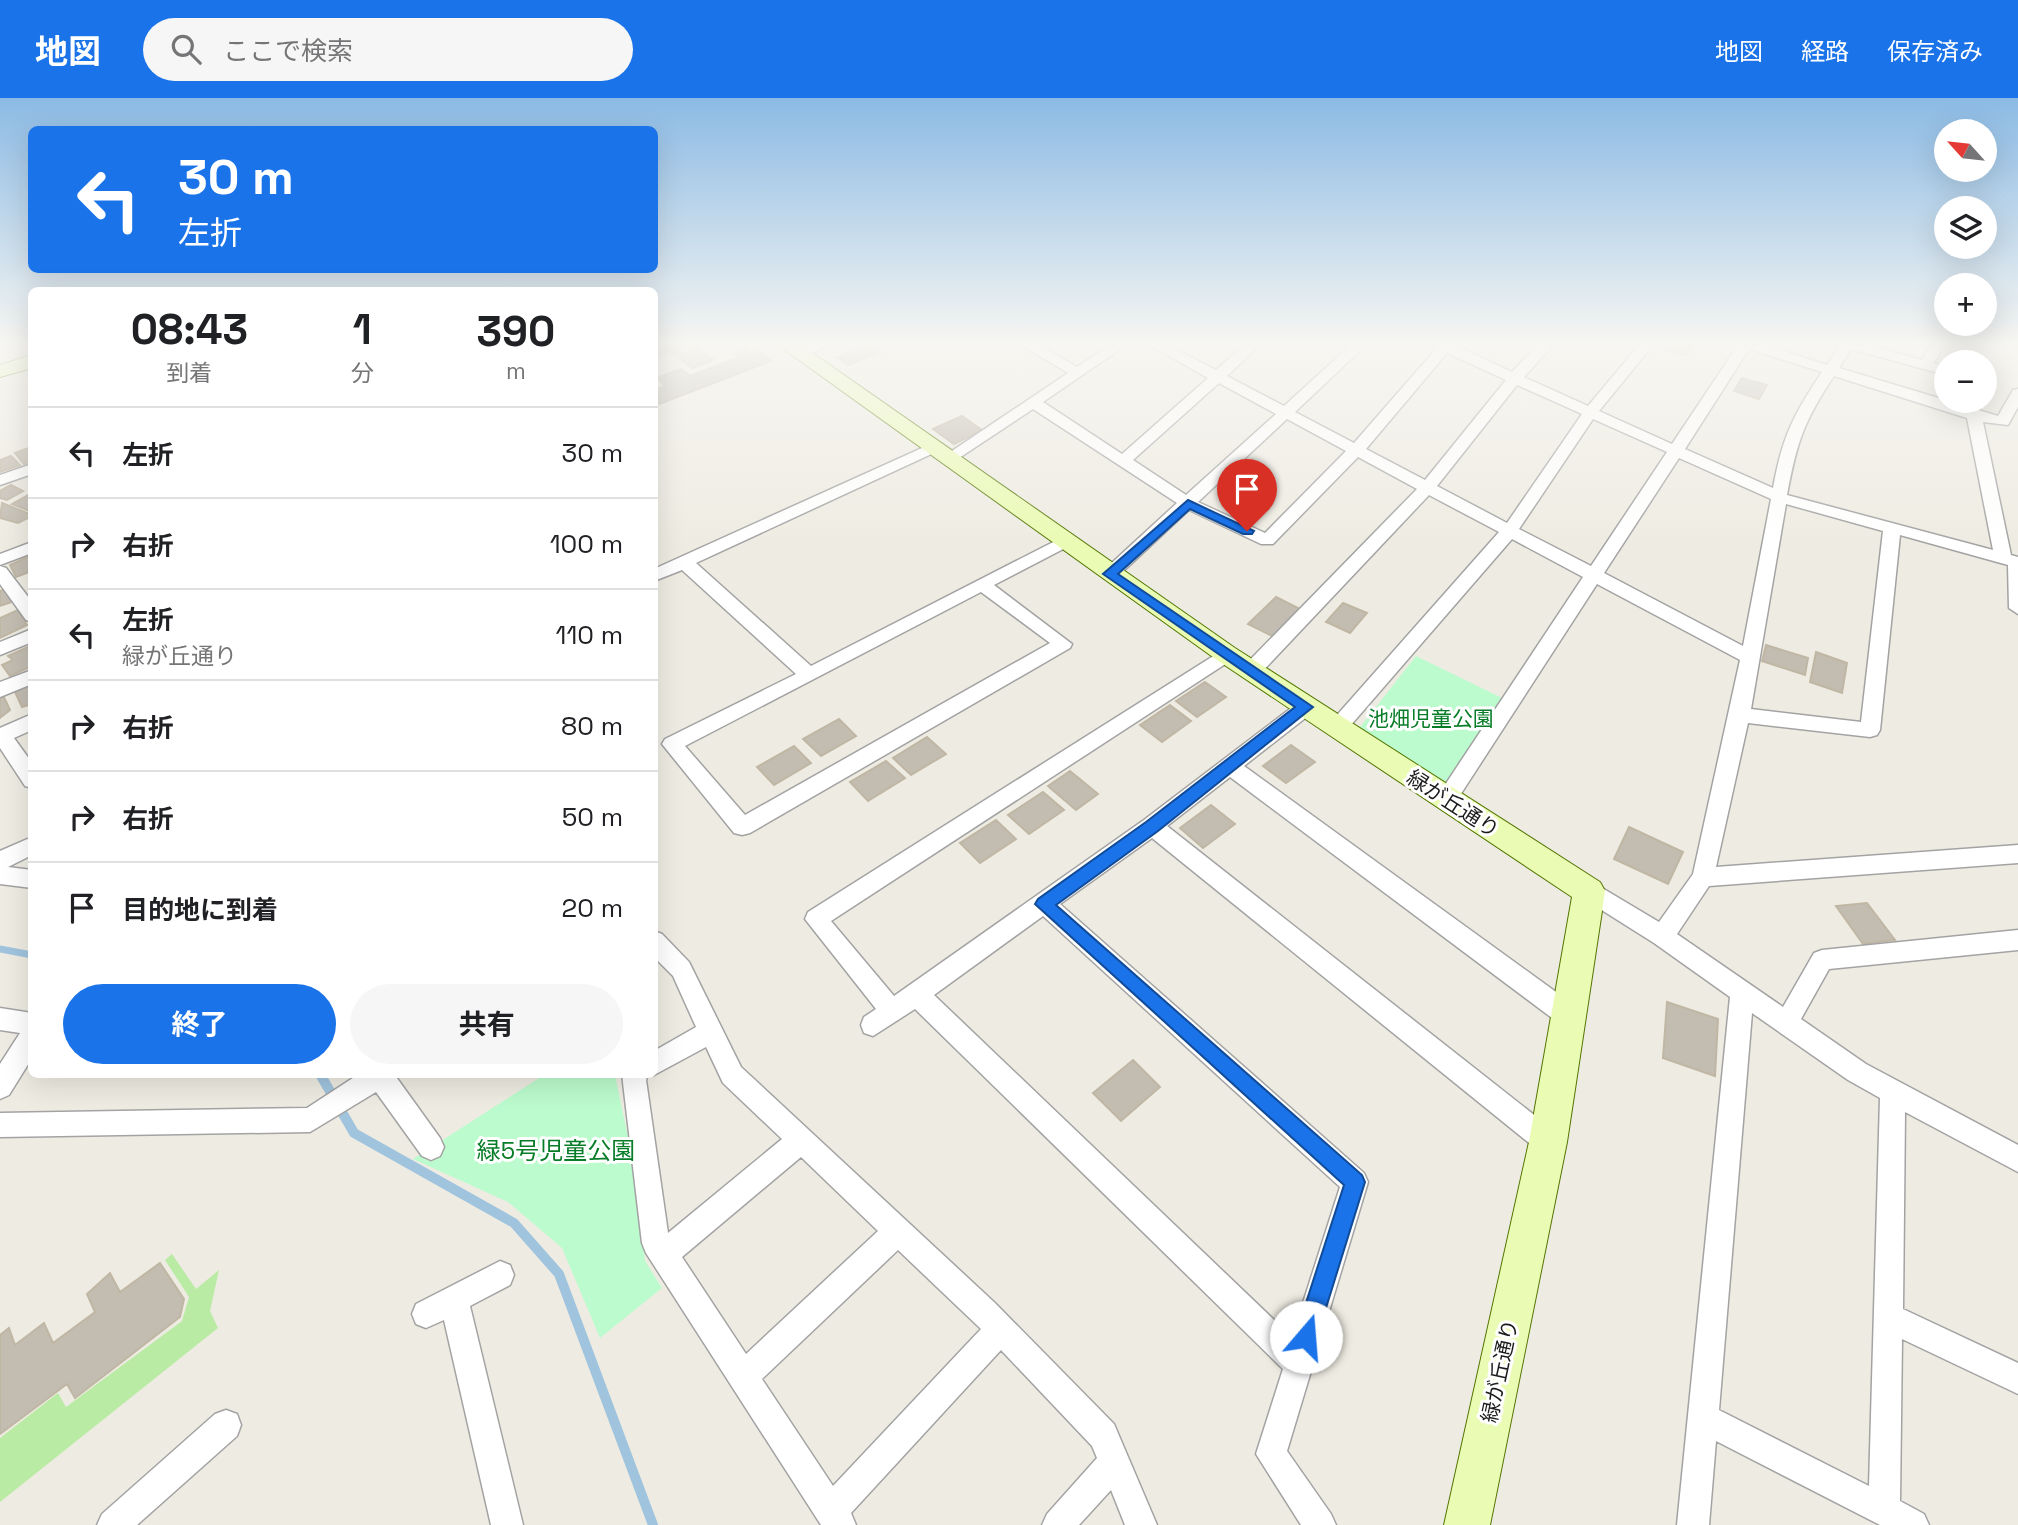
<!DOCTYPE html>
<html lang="ja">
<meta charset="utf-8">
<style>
body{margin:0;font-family:"Space Grotesk","Noto Sans JP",sans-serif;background:#f6f6f6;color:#202124;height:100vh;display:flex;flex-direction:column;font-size:26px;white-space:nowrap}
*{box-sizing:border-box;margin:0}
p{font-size:23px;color:#757577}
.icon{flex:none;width:38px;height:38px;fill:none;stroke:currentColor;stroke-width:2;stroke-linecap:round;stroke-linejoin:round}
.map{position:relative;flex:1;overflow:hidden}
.details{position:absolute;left:28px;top:189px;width:630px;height:791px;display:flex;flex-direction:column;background:#fff;border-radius:10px;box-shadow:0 7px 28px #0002}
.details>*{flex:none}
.guide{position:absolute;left:28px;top:28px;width:630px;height:147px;border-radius:10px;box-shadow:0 7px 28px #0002;background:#1a73e8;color:#fff;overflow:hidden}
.needle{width:46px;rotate:297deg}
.buttons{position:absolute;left:1934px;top:21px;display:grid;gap:14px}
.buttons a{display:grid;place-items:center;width:63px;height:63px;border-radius:50%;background:#fff;box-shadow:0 7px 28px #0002;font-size:35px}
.pin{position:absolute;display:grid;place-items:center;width:60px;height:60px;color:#fff;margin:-72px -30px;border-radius:50% 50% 50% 0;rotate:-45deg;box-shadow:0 0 7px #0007}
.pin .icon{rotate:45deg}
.me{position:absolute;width:77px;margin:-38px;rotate:18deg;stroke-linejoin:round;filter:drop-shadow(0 0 5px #0008)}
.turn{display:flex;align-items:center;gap:24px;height:147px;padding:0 35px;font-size:32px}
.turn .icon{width:91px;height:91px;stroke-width:2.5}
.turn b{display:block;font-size:49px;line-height:60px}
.eta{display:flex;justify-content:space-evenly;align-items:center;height:119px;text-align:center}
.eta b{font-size:42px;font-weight:700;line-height:49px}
.cta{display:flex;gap:14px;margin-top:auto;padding:14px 35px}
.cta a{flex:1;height:80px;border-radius:42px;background:#1a73e8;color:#fff;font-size:28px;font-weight:700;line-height:80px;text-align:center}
.cta a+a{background:#f6f6f6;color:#202124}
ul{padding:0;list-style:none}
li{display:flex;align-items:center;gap:21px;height:91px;padding:0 35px;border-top:2px solid #e0e0e0}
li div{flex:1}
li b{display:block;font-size:26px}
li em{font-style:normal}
header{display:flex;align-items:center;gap:42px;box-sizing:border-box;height:98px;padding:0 35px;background:#1a73e8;color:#fff}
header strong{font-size:33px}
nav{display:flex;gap:38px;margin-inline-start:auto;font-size:24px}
.search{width:490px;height:63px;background:#f6f6f6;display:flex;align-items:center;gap:18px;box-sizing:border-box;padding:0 24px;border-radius:38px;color:#757577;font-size:26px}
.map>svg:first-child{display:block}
.grass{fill:#baeba5}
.park{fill:#bcfbcd}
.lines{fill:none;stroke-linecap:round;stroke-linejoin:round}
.stream-far1{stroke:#a0c4de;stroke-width:7}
.stream{stroke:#a0c4de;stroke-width:10}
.building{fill:#c2bcb1;stroke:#c0b6a4;stroke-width:2}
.street-casing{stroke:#a3a3a3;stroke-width:3}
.secondary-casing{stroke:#537502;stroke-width:2}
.street{fill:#fff;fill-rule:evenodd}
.secondary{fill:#eafbb3;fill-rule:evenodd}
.route{fill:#1a73e8;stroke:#114b97;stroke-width:2}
.labels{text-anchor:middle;stroke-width:6;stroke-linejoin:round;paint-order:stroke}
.park-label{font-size:21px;fill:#087d28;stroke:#fff}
.street-label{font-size:21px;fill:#1c1c1c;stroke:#fff}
.near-park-label{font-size:24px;fill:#087d28;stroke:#fff}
</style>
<header>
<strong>地図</strong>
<div class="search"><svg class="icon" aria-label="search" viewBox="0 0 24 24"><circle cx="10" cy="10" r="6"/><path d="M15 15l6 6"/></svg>ここで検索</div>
<nav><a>地図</a><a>経路</a><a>保存済み</a></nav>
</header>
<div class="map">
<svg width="2018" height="1427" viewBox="0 0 2018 1427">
<rect width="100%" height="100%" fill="#eeece2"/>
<path class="grass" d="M 172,1156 L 196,1191 L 219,1172 L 210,1213 L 218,1230 L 0,1404 L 0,1340 L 58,1295 L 66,1309 L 182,1223 L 189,1199 L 165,1162 Z"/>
<path class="park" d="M 1416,558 L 1502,600 L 1444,690 L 1357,633 Z
M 544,977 L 615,977 L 634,1068 L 645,1163 L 662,1190 L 600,1240 L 562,1150 L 508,1104 L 413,1061 Z"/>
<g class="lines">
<path class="stream-far1" d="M 0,851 L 32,857"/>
<path class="stream" d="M 320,976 L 354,1035 L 514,1125 L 559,1176 L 653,1427"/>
</g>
<path class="building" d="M 654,247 L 685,247 L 675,250 L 682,256 L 698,250 L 713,262 L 692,270 L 670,253 L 654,259 Z
M 869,247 L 880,254 L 848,267 L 837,259 Z
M 1665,247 L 1694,247 L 1686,258 L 1662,250 Z
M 746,251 L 750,255 L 757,252 L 771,263 L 654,308 L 654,292 L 665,288 L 657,280 L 681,271 L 690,278 L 740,259 L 735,256 Z
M 1742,280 L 1767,287 L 1759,301 L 1734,293 Z
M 962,318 L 982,332 L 954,346 L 933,331 Z
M 32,349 L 32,363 L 24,366 L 15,355 Z
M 11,358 L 20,367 L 0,374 L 0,362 Z
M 11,387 L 23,393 L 7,402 L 0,400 L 0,393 Z
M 32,395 L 32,414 L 12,406 Z
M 2,405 L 32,417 L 32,418 L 18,425 L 0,420 Z
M 32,457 L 32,473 L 16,479 L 10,467 Z
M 6,490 L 12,504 L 0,508 L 0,493 Z
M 1276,499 L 1302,512 L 1274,539 L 1248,526 Z
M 1343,505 L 1367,515 L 1350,535 L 1326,524 Z
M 18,512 L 27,527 L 0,540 L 0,520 Z
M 32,547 L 32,568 L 10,578 L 2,567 L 13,562 L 8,558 Z
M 1766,547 L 1808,560 L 1805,577 L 1762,563 Z
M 1816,554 L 1847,565 L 1842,595 L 1810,584 Z
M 1205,584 L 1226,599 L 1197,619 L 1176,603 Z
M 32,585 L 32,606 L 22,609 L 15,594 Z
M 3,597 L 10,612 L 0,620 L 0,598 Z
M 1170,607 L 1191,623 L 1162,644 L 1140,627 Z
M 839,621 L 856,638 L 821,658 L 803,641 Z
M 927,639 L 946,656 L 911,677 L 893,660 Z
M 1291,647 L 1315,664 L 1286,685 L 1263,668 Z
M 794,648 L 811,665 L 774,687 L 757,669 Z
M 886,663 L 905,680 L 868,703 L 850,684 Z
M 1070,673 L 1098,696 L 1076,712 L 1048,688 Z
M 1043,694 L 1064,712 L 1029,736 L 1008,717 Z
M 1211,707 L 1235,726 L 1203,750 L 1180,730 Z
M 996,722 L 1016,741 L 980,765 L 960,745 Z
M 1629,729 L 1683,754 L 1668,786 L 1614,761 Z
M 1867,805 L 1895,842 L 1863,846 L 1836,808 Z
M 1667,904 L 1718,921 L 1715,978 L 1663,960 Z
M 1133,962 L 1160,989 L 1121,1023 L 1093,995 Z
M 160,1165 L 184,1201 L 180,1219 L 75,1300 L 67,1286 L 0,1336 L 0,1237 L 9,1230 L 15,1247 L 44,1225 L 53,1245 L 95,1214 L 87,1196 L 110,1175 L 120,1194 Z"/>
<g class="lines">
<g class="street-casing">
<path id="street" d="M 809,247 L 826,247 L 806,260 L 796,260 L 796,254 Z
M 1021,247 L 1038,247 L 1077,269 L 1110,247 L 1126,247 L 1043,304 L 1122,356 L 1208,280 L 1150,247 L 1167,247 L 1216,272 L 1245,247 L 1260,247 L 1227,278 L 1284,308 L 1351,247 L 1366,247 L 1295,314 L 1354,345 L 1436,251 L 1433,247 L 1454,247 L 1512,274 L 1538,247 L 1553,247 L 1524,279 L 1588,308 L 1639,247 L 1653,247 L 1599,313 L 1672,346 L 1738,247 L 1764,247 L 1827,267 L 1840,247 L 1866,247 L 1922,262 L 1931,247 L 1945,247 L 1934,265 L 1946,269 L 1946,277 L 1851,251 L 1839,270 L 1998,318 L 2013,292 L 2018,291 L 2018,309 L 2008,327 L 1983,324 L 2011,457 L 2018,459 L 2018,516 L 2009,510 L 2008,467 L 1900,437 L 1880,632 L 1877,637 L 1870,639 L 1748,625 L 1716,769 L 2018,747 L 2018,765 L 1709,788 L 1677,836 L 1783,909 L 1814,855 L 1822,852 L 2018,832 L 2018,852 L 1829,871 L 1801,921 L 1866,966 L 2018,1047 L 2018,1074 L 1905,1014 L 1903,1211 L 2018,1265 L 2018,1296 L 1902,1241 L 1900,1403 L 1924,1416 L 1929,1427 L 1880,1427 L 1716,1343 L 1709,1427 L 1677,1427 L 1730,899 L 1654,845 L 1581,799 L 1578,793 L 1581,787 L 1589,784 L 1597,787 L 1659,824 L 1693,776 L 1740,562 L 1597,486 L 1453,708 L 1446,710 L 1439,708 L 1436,702 L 1439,696 L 1583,479 L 1512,441 L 1344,635 L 1337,637 L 1330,635 L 1327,630 L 1330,625 L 1499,434 L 1429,397 L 1258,578 L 1244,578 L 1242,573 L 1244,568 L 1417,391 L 1358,359 L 1273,446 L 1261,446 L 1189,412 L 1116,480 L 1104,480 L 1101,476 L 1104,472 L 1177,405 L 1033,311 L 953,364 L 948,366 L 940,361 L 1068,275 ZM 1749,251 L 1822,274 C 1793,317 1782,340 1773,390 L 1685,351 ZM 1447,255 L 1506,282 L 1425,382 L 1366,351 ZM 1834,278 L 1967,320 L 1993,452 L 1787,397 C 1797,343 1804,323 1834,278 ZM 1219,285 L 1276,316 L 1186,397 L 1133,362 ZM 1517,287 L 1582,316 L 1507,425 L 1437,388 ZM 1287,321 L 1346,353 L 1265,435 L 1198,404 ZM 1593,321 L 1667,354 L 1591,468 L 1519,431 ZM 1679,360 L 1771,401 L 1743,548 L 1604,475 ZM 1786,406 L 1883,433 L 1861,624 L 1751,611 ZM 1752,915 L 1848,982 L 1880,1000 L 1869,1388 L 1719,1312 Z
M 933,345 L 938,347 L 941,350 L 938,353 L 696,465 L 811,568 L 1065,438 L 1073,443 L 1071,447 L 994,487 L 1072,546 L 1070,550 L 750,735 L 742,737 L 734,735 L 662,646 L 665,641 L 796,576 L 682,472 L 654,483 L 654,471 ZM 981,494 L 1050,545 L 745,717 L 685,648 Z
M 32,366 L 32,376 L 0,387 L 0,377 Z
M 32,444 L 32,455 L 0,467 L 0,456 Z
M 0,468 L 6,470 L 32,504 L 32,524 L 26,522 L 0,486 Z
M 32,531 L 32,544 L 0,557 L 0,544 Z
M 1226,550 L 1233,551 L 1235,556 L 1233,561 L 831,823 L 894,898 L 1144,722 L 1299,604 L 1313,604 L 1316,609 L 1313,614 L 1244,668 L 1578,910 L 1581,918 L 1578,926 L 1569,929 L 1560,926 L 1230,679 L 1167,728 L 1557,1035 L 1561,1044 L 1557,1053 L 1548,1057 L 1539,1053 L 1152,740 L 1060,806 L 1364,1075 L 1368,1084 L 1287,1353 L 1331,1416 L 1336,1427 L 1301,1427 L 1256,1356 L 1283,1271 L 915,911 L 873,938 L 864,935 L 861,927 L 864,919 L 876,911 L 805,821 L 808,814 ZM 1043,818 L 1340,1089 L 1292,1239 L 934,897 Z
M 32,572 L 32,586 L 0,599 L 0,584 Z
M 32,616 L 32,632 L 14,640 L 32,665 L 32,690 L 25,688 L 0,650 L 0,630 Z
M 32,739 L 32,757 L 8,769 L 32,772 L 32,790 L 0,786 L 0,753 Z
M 654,833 L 662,836 L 689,864 L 741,969 L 995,1205 L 1114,1326 L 1157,1427 L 1125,1427 L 1111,1392 L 1079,1427 L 1042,1427 L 1047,1416 L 1097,1360 L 1092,1348 L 1001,1252 L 851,1415 L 856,1427 L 821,1427 L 646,1155 L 642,1145 L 622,976 L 648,976 L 646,982 L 668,1135 L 782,1041 L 723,985 L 706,949 L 654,977 L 651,976 L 654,976 L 654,953 L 696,929 L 673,878 L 654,859 ZM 801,1059 L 878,1133 L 746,1256 L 682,1159 ZM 898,1152 L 981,1231 L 833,1388 L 762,1281 Z
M 0,910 L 32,915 L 32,960 L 9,997 L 0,1001 L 0,966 L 20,935 L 0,932 Z
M 359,976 L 394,976 L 440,1040 L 444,1049 L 440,1058 L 431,1062 L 422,1058 L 376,994 L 310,1034 L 0,1039 L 0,1015 L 307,1010 Z
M 500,1163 L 510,1167 L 514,1177 L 510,1187 L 470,1208 L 523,1427 L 491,1427 L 444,1222 L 426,1230 L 416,1226 L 412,1216 L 416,1206 Z
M 226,1312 L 237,1316 L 241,1327 L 237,1338 L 137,1427 L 97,1427 L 102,1416 L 215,1316 Z"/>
</g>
<g class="secondary-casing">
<path id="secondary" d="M 778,247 L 801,247 L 1235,550 L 1600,784 L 1605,793 L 1567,1044 L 1490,1427 L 1444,1427 L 1529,1044 L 1572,799 L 1217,562 Z
M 32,257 L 32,270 L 0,279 L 0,267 Z"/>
</g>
<use href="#street" class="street"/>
<use href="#secondary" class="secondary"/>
</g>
<linearGradient id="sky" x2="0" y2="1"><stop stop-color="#8bbae4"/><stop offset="0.55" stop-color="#f7f6f2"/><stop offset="1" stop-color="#f7f6f2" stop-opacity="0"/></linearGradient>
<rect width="2018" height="447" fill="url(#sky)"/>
<path class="route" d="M 1188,402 L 1254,433 L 1252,436 L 1243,436 L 1190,411 L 1118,476 L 1313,609 L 1158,733 L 1056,807 L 1362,1077 L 1365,1084 L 1317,1239 L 1314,1247 L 1306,1250 L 1298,1247 L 1295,1239 L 1344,1087 L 1035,806 L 1038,801 L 1146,724 L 1295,609 L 1103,476 Z"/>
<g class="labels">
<g class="park-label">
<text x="1431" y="628">池畑児童公園</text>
</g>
<g class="street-label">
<text transform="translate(1453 706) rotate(33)" y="7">緑が丘通り</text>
<text transform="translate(1500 1273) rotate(-78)" y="7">緑が丘通り</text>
</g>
<g class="near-park-label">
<text x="556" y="1061">緑5号児童公園</text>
</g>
</g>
</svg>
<div class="buttons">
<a><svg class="needle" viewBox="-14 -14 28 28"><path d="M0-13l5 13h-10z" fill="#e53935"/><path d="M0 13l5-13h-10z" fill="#757577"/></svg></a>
<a><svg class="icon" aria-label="layers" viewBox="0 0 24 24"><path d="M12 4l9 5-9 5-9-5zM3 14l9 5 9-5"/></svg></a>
<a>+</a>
<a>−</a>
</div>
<div class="pin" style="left:1247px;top:433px;background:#d93025"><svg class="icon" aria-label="arrive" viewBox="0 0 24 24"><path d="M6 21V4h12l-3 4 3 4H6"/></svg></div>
<svg class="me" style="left:1306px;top:1239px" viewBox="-20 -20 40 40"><circle r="19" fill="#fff"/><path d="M0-13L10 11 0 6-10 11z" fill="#1a73e8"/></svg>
<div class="guide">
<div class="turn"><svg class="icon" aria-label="left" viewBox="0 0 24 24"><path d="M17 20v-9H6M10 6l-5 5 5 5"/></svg><div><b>30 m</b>左折</div></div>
</div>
<section class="details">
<div class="eta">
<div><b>08:43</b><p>到着</p></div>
<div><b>1</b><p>分</p></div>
<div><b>390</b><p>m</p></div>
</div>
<ul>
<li><svg class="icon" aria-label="left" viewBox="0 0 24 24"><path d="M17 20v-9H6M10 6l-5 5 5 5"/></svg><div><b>左折</b></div><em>30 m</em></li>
<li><svg class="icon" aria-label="right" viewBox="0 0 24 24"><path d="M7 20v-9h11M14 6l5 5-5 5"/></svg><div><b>右折</b></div><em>100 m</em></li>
<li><svg class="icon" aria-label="left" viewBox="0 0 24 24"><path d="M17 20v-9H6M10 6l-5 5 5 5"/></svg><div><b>左折</b><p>緑が丘通り</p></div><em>110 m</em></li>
<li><svg class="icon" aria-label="right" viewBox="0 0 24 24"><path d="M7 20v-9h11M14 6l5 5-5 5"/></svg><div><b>右折</b></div><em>80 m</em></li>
<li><svg class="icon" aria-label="right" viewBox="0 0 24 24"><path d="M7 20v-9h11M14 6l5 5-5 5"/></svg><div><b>右折</b></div><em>50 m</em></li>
<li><svg class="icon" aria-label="arrive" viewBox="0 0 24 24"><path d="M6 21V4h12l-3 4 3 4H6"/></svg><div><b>目的地に到着</b></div><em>20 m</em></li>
</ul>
<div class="cta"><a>終了</a><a>共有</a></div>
</section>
</div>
